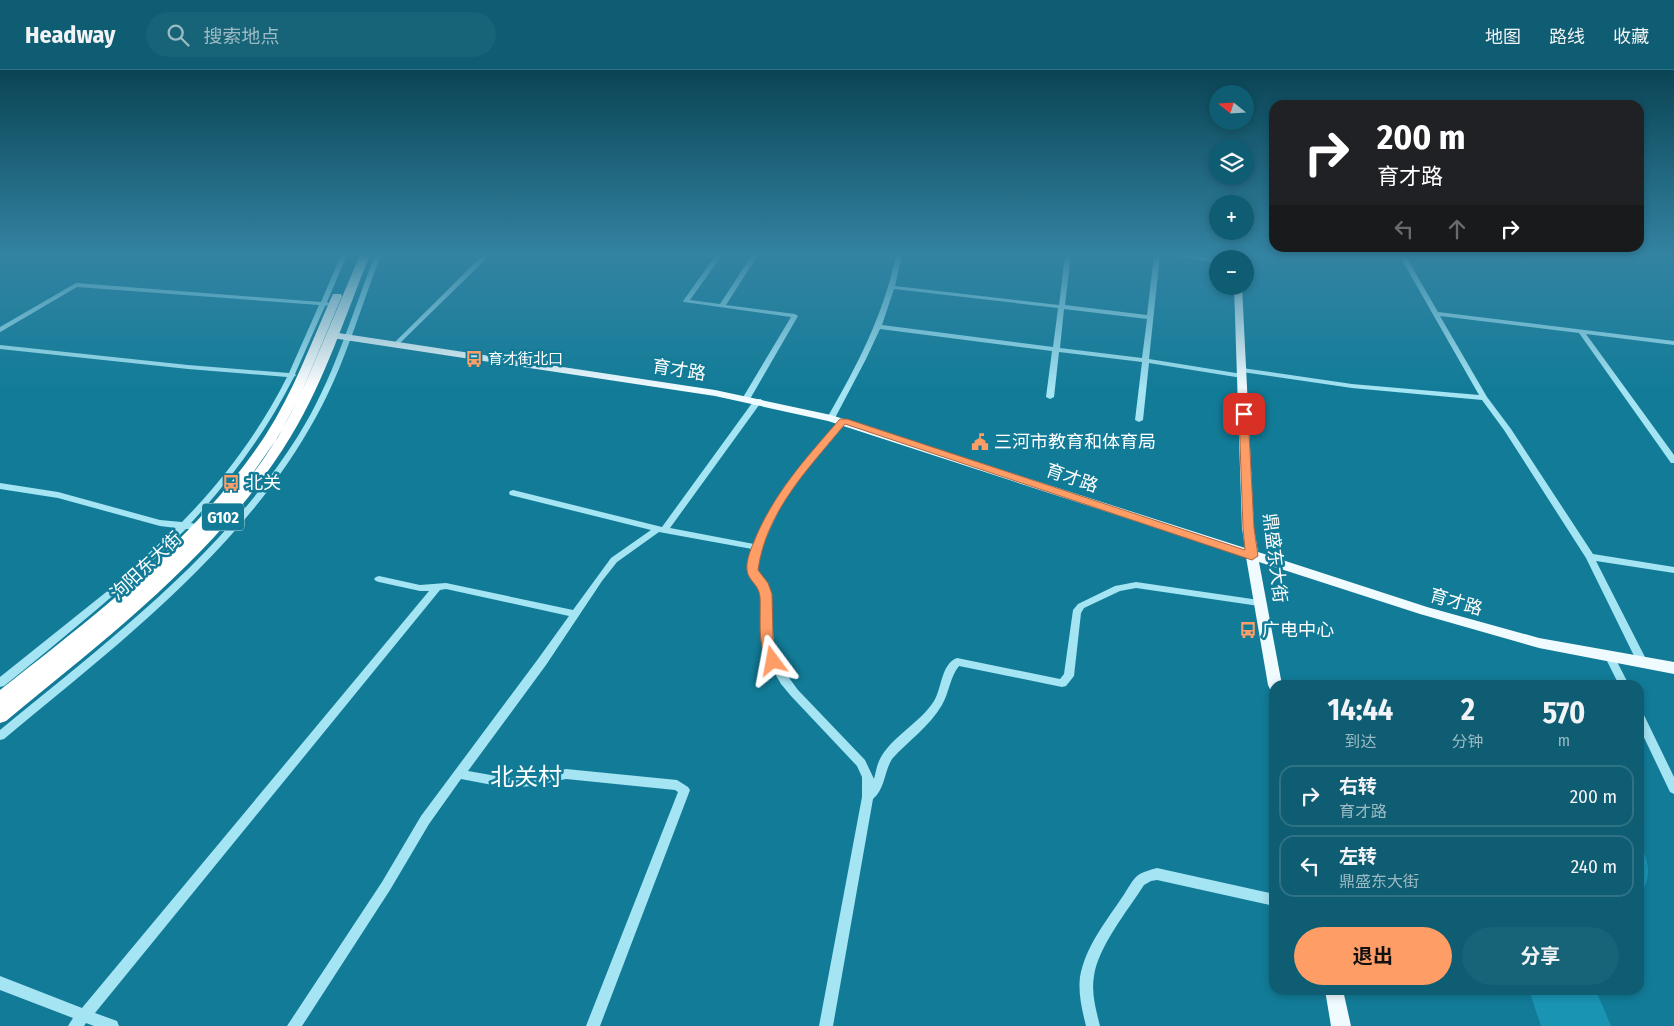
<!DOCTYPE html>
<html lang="zh">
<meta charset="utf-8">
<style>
body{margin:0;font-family:"Fira Sans Condensed","Noto Sans SC",sans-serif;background:#176377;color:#f1f3f6;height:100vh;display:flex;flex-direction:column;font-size:19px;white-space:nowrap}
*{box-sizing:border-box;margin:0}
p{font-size:16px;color:#9bbac4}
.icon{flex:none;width:28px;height:28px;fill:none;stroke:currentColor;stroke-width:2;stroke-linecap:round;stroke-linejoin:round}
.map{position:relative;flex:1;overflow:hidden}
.drawer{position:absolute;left:1269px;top:610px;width:375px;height:315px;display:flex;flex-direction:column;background:#0e5d72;border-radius:15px;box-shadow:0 2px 8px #0003}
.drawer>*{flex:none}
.banner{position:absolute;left:1269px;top:30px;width:375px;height:152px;border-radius:15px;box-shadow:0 2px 8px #0003;background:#202124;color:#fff;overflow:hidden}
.needle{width:32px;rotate:288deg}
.buttons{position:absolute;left:1209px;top:15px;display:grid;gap:10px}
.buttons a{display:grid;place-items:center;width:45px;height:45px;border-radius:50%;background:#0e5d72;box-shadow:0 2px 8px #0003;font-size:25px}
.pin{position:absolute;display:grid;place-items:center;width:42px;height:42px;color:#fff;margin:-21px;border-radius:10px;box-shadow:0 2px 8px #0006}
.me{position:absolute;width:55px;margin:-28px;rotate:347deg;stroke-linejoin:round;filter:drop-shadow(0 0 4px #0008)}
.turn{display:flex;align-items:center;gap:18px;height:105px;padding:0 25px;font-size:22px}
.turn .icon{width:65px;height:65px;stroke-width:2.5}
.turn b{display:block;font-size:35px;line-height:42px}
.lanes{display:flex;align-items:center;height:48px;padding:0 25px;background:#0003;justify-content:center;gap:25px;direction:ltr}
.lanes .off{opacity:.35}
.eta{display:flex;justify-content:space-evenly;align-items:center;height:85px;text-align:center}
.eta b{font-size:30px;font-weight:700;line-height:35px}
.action{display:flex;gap:10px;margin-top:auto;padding:10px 25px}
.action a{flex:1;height:58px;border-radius:30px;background:#ff9d66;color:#111;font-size:20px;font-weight:700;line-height:58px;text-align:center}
.action a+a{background:#176377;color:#f1f3f6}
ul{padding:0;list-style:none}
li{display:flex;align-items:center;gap:15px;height:62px;margin:0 10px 8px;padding:0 15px;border:2px solid #2e7284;border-radius:15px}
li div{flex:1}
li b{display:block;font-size:19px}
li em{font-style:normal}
header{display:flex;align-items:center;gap:30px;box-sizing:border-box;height:70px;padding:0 25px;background:#0e5d72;border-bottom:1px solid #2e7284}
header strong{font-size:24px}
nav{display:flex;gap:28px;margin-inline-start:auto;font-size:18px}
.search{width:350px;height:45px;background:#176377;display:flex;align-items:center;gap:12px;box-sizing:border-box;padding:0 18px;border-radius:28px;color:#9bbac4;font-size:19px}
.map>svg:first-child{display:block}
.green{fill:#1a94b3}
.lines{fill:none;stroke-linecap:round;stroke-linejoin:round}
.minor{fill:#a4e4f3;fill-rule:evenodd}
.major{fill:#f0fbff;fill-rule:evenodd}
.highway{fill:#fff;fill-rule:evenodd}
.route{fill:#ff9d66;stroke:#a66642}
.labels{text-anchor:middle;stroke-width:5;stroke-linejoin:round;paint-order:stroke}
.far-poi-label{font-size:15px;fill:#fff;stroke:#127c98;text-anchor:start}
.shield{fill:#127c98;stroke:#b8d8e0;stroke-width:1}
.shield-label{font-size:16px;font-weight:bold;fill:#fff}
.street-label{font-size:18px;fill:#fff;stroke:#127c98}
.poi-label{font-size:18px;fill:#fff;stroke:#127c98;text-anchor:start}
.near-quarter-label{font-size:24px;fill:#fff;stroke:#127c98}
</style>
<header>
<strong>Headway</strong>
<div class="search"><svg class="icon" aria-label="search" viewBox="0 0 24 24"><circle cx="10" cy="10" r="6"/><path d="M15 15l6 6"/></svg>搜索地点</div>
<nav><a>地图</a><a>路线</a><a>收藏</a></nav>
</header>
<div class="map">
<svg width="1674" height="956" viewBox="0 0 1674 956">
<rect width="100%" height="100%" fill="#127c98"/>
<path class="green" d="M 1639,771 C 1648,790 1654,807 1639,824 Z
M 1529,920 L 1583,920 L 1597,923 L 1611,956 L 1541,956 Z"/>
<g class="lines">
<path class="minor" d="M 341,185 L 347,185 L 327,232 L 330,234 L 325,236 L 295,304 L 296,305 L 294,307 C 266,362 232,408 191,453 L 201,455 L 202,457 L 201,459 L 186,459 C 128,515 66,566 4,616 L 0,617 L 0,607 L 110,519 L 176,458 L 160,456 L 58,428 L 0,419 L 0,413 L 58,422 L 160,450 L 182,452 C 224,409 260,361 287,307 L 188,299 L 0,279 L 0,275 L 188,295 L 289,303 L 319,235 L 77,217 L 2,261 L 0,262 L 0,257 L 76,213 L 321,232 Z
M 375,185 L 381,185 C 360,239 344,297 316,347 C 243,480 118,574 4,669 L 0,670 L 0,660 C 107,572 223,485 298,366 C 333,311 351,246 375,185 Z
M 483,185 L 490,185 L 398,275 L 394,275 L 394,273 Z
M 716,185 L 722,185 L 690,230 L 720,234 L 752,185 L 758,185 L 726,235 L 795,244 L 798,246 L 750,329 L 746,331 L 742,329 L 791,247 L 684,232 L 683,231 Z
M 896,185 L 902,185 L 895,216 L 1059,235 L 1065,185 L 1071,185 L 1065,235 L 1147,245 L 1154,185 L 1160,185 L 1149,289 L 1242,304 L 1245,306 L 1242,308 L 1149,293 L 1143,350 L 1139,352 L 1135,350 L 1142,292 L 1059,282 L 1054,327 L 1050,329 L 1046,327 L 1052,281 L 880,259 L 866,289 L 835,348 L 834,350 L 828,350 L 827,348 C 857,296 884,244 896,185 ZM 894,219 L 1058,238 L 1053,277 L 882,255 ZM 1064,239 L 1147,249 L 1142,288 L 1060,278 Z
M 1166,185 L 1187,185 L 1218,189 L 1218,193 Z
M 1399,185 L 1405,185 L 1438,242 L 1674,271 L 1674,275 L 1586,264 L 1674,385 L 1674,393 L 1671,393 L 1579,263 L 1440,246 L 1487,327 L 1511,359 L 1593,484 L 1674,497 L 1674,503 L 1596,491 L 1648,593 L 1647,596 L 1643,597 L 1639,596 L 1586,488 L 1504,360 L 1482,330 L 1352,318 L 1242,302 L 1239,300 L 1242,298 L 1352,314 L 1479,325 Z
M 755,329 L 761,329 L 762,331 L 670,458 L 754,474 L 763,454 L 782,420 L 804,391 L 840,349 L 846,349 L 846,353 L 799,409 L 780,438 L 761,478 L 757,496 L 759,504 L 770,521 L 774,574 L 781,597 L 798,620 L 865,690 L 874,709 C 876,701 877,694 881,687 C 894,665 920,653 934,631 C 942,618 941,594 957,588 L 1060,609 L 1064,604 L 1073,540 L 1078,534 L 1115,516 L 1136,512 L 1259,530 L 1262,531 L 1264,533 L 1262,535 L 1259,536 L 1136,518 L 1120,521 L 1084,538 L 1081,543 L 1074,606 L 1066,616 L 1062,617 L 959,596 C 950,607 949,623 942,635 C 930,656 908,671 892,689 C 884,702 885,719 873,729 L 833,956 L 819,956 L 862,727 L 862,707 L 857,696 L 791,626 L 781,614 L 771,597 L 764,574 L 761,521 L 749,500 L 749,489 L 752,479 L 659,462 L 617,492 L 602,511 L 546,595 L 468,701 L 508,708 L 532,706 L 566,699 L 677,710 L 688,717 L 690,720 L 600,956 L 586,956 L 678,722 L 675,720 L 566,709 L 532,716 L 508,718 L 461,709 L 429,754 L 390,820 L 302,956 L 287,956 L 382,812 L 421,746 L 538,589 L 569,546 L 446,519 L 440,520 L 95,943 L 117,951 L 119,956 L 94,956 L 86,953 L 84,956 L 68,956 L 73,948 L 0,920 L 0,906 L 82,938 L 429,521 L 420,521 L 379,512 L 376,511 L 374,509 L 376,507 L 379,506 L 420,515 L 446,513 L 573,540 L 611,488 L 651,460 L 510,425 L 509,423 L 510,421 L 513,420 L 662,457 Z
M 1610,583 L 1613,584 L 1629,615 L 1619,615 L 1605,587 L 1607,584 Z
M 1639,642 L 1643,643 L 1674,707 L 1674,724 L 1670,722 L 1639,657 Z
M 1157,798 L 1274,824 L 1274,836 L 1157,810 L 1151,811 L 1144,815 C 1128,840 1098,877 1094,906 C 1091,923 1096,940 1100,956 L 1086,956 C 1082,940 1078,923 1080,907 C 1085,877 1107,850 1123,826 C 1127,820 1131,812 1136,807 C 1141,802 1150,800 1157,798 Z"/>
<path class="major" d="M 1233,185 L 1241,185 L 1241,189 L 1233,189 Z
M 1234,216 L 1242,216 L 1254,458 L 1258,482 L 1427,537 L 1539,568 L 1674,592 L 1674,604 L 1539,578 L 1420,544 L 1259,492 L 1282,615 L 1274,615 L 1274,620 L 1270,619 L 1268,615 L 1246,487 L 828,351 L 715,326 L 332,268 L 327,265 L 332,262 L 715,320 L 831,345 L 1245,478 L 1242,458 Z
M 1325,920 L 1343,920 L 1351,956 L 1331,956 Z"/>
<path class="highway" d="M 360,185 L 370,185 C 345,246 325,310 291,366 C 221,482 109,566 6,651 L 0,653 L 0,620 C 95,545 197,469 265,366 C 293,323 311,273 332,226 L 333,224 L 341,224 L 342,226 L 297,333 ZM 296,333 C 283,359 268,385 250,407 L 278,367 Z"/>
</g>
<linearGradient id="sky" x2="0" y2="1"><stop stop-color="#0a4454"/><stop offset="0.58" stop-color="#3383a2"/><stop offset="1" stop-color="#3383a2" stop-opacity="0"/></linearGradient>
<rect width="1674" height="319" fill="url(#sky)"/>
<path class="route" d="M 1244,341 L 1248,344 L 1254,458 L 1258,486 L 1252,490 L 845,354 C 809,398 766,441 758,500 L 768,513 L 772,524 L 773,569 L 779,591 L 777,595 L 768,595 C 757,574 761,549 760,527 C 759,514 748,511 747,500 C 746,492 750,481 753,474 C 772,425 806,388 840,349 L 847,349 L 1245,480 L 1243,458 L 1239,344 Z"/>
<defs>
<g id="bus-bare" transform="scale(1.35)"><path d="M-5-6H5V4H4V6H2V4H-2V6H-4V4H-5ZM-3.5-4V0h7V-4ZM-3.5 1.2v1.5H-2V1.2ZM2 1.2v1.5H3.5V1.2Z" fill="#ff9d66" stroke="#127c98" stroke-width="2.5" paint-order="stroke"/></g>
<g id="civic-bare" transform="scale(1.35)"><path d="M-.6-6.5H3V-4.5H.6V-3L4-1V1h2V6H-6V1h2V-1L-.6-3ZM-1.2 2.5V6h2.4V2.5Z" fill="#ff9d66" stroke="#127c98" stroke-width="2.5" paint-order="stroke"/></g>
</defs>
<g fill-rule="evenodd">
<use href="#bus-bare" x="474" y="289"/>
<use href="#civic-bare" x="980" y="372"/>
<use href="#bus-bare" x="231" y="413"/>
<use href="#bus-bare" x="1248" y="560"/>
</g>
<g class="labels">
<g class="far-poi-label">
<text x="488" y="294">育才街北口</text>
</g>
<rect class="shield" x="202" y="433.5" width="42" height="27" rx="4"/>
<g class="shield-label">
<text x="223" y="453">G102</text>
</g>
<g class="street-label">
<text transform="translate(679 300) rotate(9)" y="6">育才路</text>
<text transform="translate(1072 408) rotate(19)" y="6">育才路</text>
<text transform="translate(1275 488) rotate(83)" y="6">鼎盛东大街</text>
<text transform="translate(146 496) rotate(-43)" y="6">泃阳东大街</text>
<text transform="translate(1456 532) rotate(16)" y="6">育才路</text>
</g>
<g class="poi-label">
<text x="994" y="378">三河市教育和体育局</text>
<text x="245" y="419">北关</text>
<text x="1262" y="566">广电中心</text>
</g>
<g class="near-quarter-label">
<text x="526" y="715">北关村</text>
</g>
</g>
</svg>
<div class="buttons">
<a><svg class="needle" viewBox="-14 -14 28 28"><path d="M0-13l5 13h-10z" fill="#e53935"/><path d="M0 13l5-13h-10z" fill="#9bbac4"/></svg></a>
<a><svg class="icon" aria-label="layers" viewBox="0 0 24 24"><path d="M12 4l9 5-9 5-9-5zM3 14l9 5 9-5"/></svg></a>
<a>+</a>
<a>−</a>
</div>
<div class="pin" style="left:1244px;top:344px;background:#d93025"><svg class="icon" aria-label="arrive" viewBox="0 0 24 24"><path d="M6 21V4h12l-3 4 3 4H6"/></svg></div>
<svg class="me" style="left:773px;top:591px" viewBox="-20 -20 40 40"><path d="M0-17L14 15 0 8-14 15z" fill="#ff9d66" stroke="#fff" stroke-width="4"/></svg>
<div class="banner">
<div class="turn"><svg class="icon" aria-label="right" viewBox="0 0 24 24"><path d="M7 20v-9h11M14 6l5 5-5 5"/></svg><div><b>200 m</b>育才路</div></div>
<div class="lanes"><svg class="icon off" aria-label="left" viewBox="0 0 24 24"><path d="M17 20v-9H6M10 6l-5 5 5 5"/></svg><svg class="icon off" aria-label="ahead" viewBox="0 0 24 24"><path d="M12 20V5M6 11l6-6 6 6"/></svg><svg class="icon" aria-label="right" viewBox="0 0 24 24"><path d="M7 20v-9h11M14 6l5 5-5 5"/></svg></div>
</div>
<section class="drawer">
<div class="eta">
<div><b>14:44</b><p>到达</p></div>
<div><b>2</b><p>分钟</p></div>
<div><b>570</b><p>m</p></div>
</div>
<ul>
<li><svg class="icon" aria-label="right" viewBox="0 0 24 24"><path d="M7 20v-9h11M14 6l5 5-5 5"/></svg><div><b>右转</b><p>育才路</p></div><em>200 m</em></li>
<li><svg class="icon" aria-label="left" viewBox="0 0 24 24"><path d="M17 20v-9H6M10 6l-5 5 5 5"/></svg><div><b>左转</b><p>鼎盛东大街</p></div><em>240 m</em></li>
</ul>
<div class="action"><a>退出</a><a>分享</a></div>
</section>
</div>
